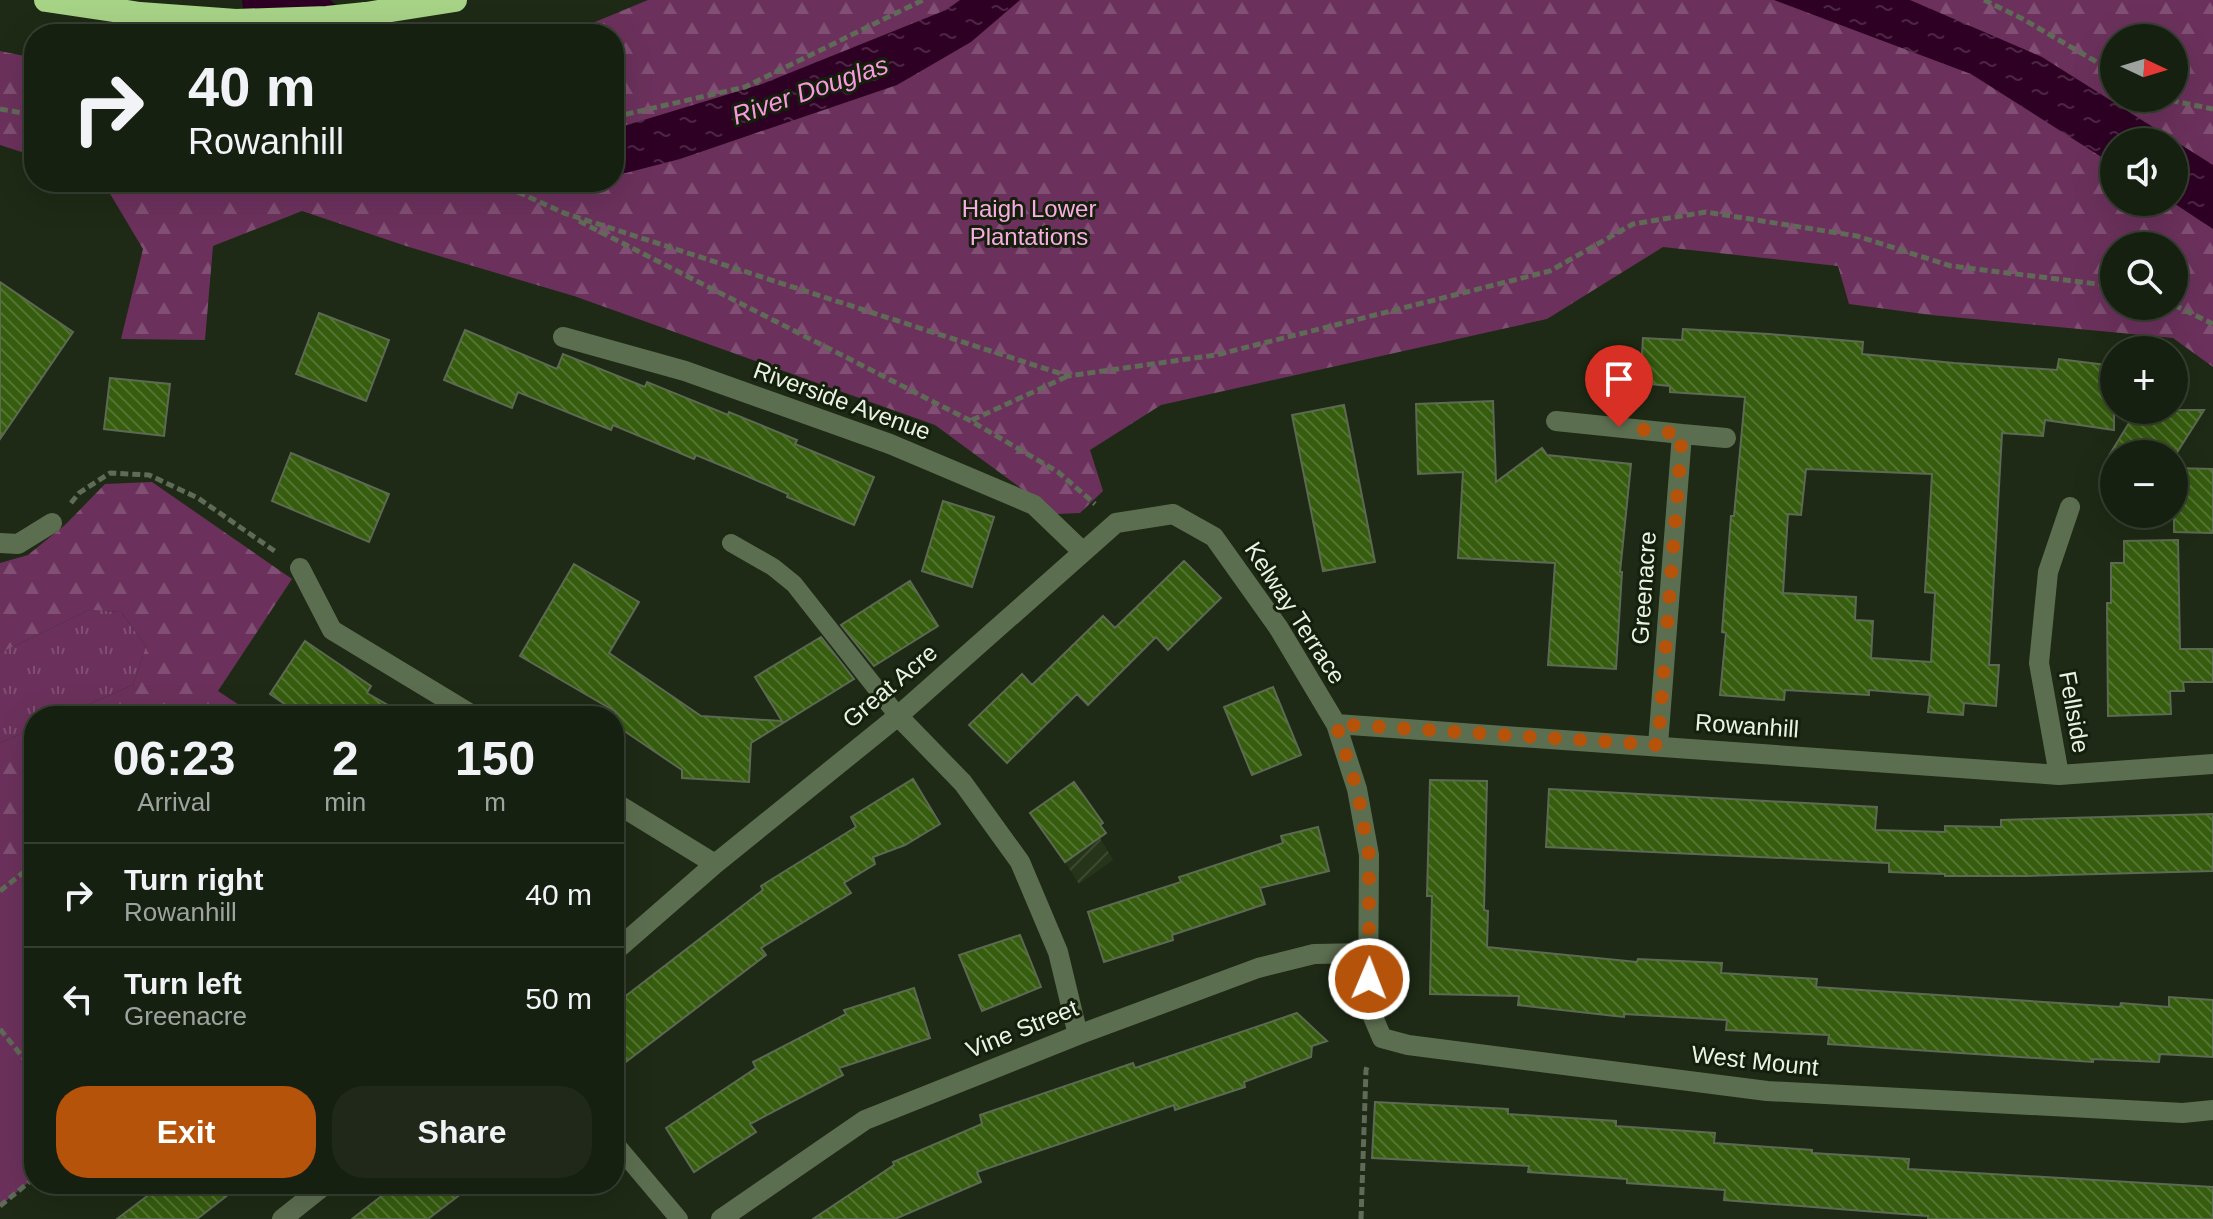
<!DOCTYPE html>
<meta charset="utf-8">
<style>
body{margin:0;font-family:Arial,sans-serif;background:#1f2819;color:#f1f3f6;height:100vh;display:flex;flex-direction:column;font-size:30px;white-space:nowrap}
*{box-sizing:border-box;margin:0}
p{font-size:26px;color:#9ea39f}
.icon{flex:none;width:44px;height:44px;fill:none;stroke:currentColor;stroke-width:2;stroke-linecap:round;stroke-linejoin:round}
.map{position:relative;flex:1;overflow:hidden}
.drawer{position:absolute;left:24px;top:706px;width:600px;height:488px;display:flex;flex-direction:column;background:#162010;border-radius:32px;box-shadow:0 8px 32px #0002,0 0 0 2px #353e30}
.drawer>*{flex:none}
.top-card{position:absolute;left:24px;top:24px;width:600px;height:168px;border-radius:32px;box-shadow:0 8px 32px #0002,0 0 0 2px #353e30;background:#162010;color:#f1f3f6;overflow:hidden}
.needle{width:52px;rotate:94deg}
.controls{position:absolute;left:2100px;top:24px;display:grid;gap:16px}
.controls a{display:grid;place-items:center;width:88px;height:88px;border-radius:50%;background:#162010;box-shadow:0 8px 32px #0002,0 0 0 2px #353e30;font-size:40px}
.pin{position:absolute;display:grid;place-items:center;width:68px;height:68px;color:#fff;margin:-82px -34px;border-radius:50% 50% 50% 0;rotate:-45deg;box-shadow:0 0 8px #0007}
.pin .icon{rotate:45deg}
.me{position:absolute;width:88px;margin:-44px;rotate:1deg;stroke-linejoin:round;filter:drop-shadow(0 0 6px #0008)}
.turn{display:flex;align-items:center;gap:28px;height:168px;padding:0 32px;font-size:36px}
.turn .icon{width:104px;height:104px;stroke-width:2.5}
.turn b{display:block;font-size:56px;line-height:68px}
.eta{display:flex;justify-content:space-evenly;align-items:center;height:136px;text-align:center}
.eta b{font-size:48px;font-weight:700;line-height:56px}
.cta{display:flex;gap:16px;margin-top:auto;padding:16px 32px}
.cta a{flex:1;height:92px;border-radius:32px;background:#b45309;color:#fff;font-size:32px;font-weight:700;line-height:92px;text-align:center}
.cta a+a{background:#1f2819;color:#f1f3f6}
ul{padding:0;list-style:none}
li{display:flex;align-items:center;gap:24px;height:104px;padding:0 32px;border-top:2px solid #353e30}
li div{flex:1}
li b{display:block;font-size:30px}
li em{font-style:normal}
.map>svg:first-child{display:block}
.industrial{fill:url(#industrial-furrows)}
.grass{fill:url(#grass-tufts)}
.forest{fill:url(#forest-firs);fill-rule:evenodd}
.park{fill:#6b315c}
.water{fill:url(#water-ripples)}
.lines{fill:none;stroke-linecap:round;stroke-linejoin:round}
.river{stroke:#2e0024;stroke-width:72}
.building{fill:url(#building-back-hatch);stroke:#5c6a53;stroke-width:2;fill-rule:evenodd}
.path{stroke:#5f6a57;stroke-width:5;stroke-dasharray:8 4;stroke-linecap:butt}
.lane{stroke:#5c6e50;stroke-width:18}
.street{stroke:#5c6e50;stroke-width:20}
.highway{stroke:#a7d387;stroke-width:24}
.highway-bridge{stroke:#a7d387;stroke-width:24}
.route{stroke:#b45309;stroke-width:14;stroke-dasharray:0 25.2}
.labels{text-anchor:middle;stroke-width:6;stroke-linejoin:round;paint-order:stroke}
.park-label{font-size:24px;fill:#faade3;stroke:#15200c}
.street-label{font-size:24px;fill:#eaf2e4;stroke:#15200c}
.water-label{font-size:26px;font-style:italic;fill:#f899dd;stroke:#15200c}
</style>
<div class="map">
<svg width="2213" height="1219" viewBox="0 0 2213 1219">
<defs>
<pattern id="industrial-furrows" width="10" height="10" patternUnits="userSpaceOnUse" patternTransform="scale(2)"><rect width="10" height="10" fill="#26351a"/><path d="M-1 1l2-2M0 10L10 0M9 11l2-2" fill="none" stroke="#3b4930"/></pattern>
<pattern id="grass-tufts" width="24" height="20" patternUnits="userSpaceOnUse" patternTransform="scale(2)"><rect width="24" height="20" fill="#6b315c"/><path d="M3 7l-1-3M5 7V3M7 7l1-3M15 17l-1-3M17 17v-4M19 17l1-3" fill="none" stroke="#804f73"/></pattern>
<pattern id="forest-firs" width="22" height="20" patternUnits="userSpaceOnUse" patternTransform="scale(2)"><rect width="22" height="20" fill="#6b315c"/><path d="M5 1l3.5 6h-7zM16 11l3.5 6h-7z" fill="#804f73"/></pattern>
<pattern id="water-ripples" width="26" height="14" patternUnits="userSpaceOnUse" patternTransform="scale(2)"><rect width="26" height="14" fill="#2e0024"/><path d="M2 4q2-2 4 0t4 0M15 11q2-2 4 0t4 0" fill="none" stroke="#4c2644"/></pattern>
<pattern id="building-back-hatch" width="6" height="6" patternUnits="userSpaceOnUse" patternTransform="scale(2)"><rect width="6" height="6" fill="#365c0e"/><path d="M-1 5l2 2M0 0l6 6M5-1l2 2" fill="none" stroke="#537431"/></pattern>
</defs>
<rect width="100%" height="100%" fill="#1e2a15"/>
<path class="industrial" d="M 1100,838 L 1113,860 L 1079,884 L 1065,862 Z"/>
<path class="grass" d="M 89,610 L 121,612 L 146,646 L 133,685 L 62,716 L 34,716 L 34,728 L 0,743 L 0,653 Z"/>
<path class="forest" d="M 648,0 L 2213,0 L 2213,367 L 2173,338 L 1931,315 L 1849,304 L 1838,266 L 1663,247 L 1547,319 L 1161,405 L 1090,450 L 1103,491 L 1080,513 L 1056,514 L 935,425 L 574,296 L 409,247 L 302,211 L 213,246 L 205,340 L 121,339 L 143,249 L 103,182 L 614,182 L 614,34 L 566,34 ZM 2114,38 L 2174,38 L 2174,98 L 2114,98 ZM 2114,142 L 2174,142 L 2174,202 L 2114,202 ZM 2114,246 L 2174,246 L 2174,306 L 2114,306 Z
M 0,51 L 34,58 L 34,156 L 0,145 Z
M 152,482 L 292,579 L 218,691 L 256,716 L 62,716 L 133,685 L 146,646 L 121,612 L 89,610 L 0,653 L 0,563 L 28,555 L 66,524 L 105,484 Z
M 34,728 L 34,864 L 0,891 L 0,743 Z"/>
<path class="park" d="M 34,864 L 34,1178 L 0,1206 L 0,891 Z"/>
<path class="water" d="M 960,0 L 1020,0 L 971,42 L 897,85 L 680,159 L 614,176 L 614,129 L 762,84 L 946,10 Z
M 1774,0 L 1910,0 L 2042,57 L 2213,165 L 2213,229 L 2172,202 L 2174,202 L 2174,142 L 2114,142 L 2114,165 L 1971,74 Z"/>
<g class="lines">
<path class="river" d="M 278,0 L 314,34"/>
</g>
<path class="building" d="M 0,282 L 73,332 L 0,439 Z
M 319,313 L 389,340 L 366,401 L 296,374 Z
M 1683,329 L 1769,334 L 1863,342 L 1862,354 L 1954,363 L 2057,370 L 2059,359 L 2114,366 L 2114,430 L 2045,420 L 2043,436 L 2002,433 L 1989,665 L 1999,665 L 1996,706 L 1964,703 L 1963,715 L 1928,712 L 1930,695 L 1869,690 L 1869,695 L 1785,690 L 1784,700 L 1720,695 L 1726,633 L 1722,632 L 1731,516 L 1734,516 L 1745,397 L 1670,392 L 1670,386 L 1640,383 L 1643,338 L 1682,340 ZM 1806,469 L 1932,474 L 1925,592 L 1935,593 L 1931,662 L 1871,658 L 1873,621 L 1855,620 L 1856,597 L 1783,593 L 1788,514 L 1801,515 Z
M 465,330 L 557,369 L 563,354 L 645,387 L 647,382 L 728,415 L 729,412 L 797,440 L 795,444 L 874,477 L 854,525 L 787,497 L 788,494 L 742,474 L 696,455 L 694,459 L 613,425 L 611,430 L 518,392 L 512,408 L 444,380 Z
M 110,378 L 170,384 L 164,436 L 104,429 Z
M 1493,401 L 1496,482 L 1542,448 L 1547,455 L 1631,464 L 1620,572 L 1622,572 L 1616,669 L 1548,665 L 1555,563 L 1458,558 L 1463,472 L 1418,474 L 1416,404 Z
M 1344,405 L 1375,562 L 1323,571 L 1292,415 Z
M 2137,410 L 2204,410 L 2176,454 L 2110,454 Z
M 291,453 L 389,494 L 369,542 L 272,501 Z
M 2174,468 L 2213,469 L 2213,533 L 2174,532 Z
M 943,501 L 994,517 L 972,587 L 922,571 Z
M 2178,540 L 2180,649 L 2213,649 L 2213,682 L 2183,682 L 2184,691 L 2170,691 L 2171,714 L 2108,716 L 2107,603 L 2111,603 L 2111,563 L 2124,563 L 2124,541 Z
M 1184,561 L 1221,598 L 1168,650 L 1156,637 L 1088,705 L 1077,694 L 1007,763 L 969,725 L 1022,674 L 1032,685 L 1103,616 L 1115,628 Z
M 574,564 L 639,602 L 609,653 L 701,716 L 782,721 L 755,677 L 821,637 L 854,679 L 751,743 L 749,782 L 682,778 L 682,770 L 614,724 L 613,716 L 616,712 L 520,656 Z
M 910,581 L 938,626 L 874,666 L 841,625 Z
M 305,641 L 371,686 L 367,693 L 407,716 L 302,716 L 270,694 Z
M 1273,687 L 1301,755 L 1252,775 L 1224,707 Z
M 913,779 L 940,824 L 905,845 L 873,857 L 875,864 L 844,883 L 851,893 L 761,948 L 766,955 L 614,1071 L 614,1005 L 763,890 L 761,886 L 856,827 L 851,817 Z
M 1430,780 L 1487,781 L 1484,910 L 1488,911 L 1487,947 L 1637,962 L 1638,959 L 1722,963 L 1721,973 L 1817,979 L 1816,987 L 2120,1007 L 2121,1003 L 2169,1007 L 2169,997 L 2213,1000 L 2213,1057 L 2160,1054 L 2159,1062 L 2093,1059 L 2093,1062 L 1828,1044 L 1829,1035 L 1726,1030 L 1727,1020 L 1624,1014 L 1624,1017 L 1518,1005 L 1519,996 L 1430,994 L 1432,896 L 1427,896 Z
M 1074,782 L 1103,823 L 1100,825 L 1106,833 L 1065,862 L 1030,813 Z
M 1549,789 L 1877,807 L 1875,830 L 1945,832 L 1945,826 L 2001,827 L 2001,820 L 2213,814 L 2213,871 L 2026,876 L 1945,876 L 1945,874 L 1889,872 L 1889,863 L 1546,847 Z
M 1318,827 L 1329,871 L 1260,888 L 1265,904 L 1172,935 L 1173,940 L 1104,962 L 1088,912 L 1181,882 L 1179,877 L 1283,843 L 1281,836 Z
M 1020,935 L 1041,987 L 982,1011 L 959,955 Z
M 914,988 L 930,1038 L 839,1068 L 843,1075 L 750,1124 L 756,1132 L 694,1172 L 666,1128 L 756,1068 L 753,1062 L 846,1014 L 844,1010 Z
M 1297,1013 L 1327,1041 L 1312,1046 L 1311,1057 L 1244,1082 L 1245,1087 L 1175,1110 L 1174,1105 L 977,1172 L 981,1182 L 895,1219 L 813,1219 L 894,1165 L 893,1162 L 982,1124 L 980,1115 L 1133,1063 L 1135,1068 Z
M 1375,1102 L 1508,1109 L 1508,1114 L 1616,1121 L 1616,1126 L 1715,1133 L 1714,1143 L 1812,1150 L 1812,1153 L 1909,1159 L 1908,1169 L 2213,1187 L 2213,1219 L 1928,1219 L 1928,1216 L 1724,1200 L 1725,1190 L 1627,1183 L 1627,1179 L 1528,1172 L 1529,1166 L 1372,1158 Z
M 163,1184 L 242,1184 L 197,1219 L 117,1219 Z
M 397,1184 L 474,1184 L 428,1219 L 352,1219 Z"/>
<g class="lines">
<path class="path" d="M 1984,0 L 2021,18 L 2114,72
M 2159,98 L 2213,109
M 0,109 L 34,115
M 614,117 L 745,87 L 923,0
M 496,182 L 564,213 L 1068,376 L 1216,355 L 1550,271 L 1633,224 L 1706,212 L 1857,236 L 1951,266 L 2114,286
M 579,221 L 971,421 L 1058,472 L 1095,504
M 2174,305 L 2213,324
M 972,420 L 1068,376
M 71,503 L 79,493 L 110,473 L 149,475 L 198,498 L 276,552
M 0,891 L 34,864
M 0,1029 L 34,1071
M 0,1206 L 34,1178
M 1361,1219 L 1366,1070 L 1368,1064"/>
<path class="lane" d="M 731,543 L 773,567 L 794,584 L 898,716
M 614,1142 L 679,1219"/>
<path class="street" d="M 563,337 L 685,371 L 890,444 L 1034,505 L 1083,552
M 1556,421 L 1682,434 L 1658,745
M 1682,434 L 1726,438
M 0,543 L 18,544 L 52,523
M 300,568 L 332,630 L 474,716
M 898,716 L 963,783 L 1020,862 L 1058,952 L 1078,1035
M 1336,724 L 2059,775 L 2213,764
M 2059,775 L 2039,663 L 2048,572 L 2070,507
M 614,802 L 715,864
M 614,952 L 715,864 L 898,716 L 1116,523 L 1173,514 L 1214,537 L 1278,627 L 1336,724 L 1357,789 L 1369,855 L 1368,1005 L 1382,1038 L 1408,1045 L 1767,1091 L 2183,1113 L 2213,1110
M 282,1219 L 326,1184
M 721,1219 L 865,1120 L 1078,1035 L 1258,968 L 1314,954 L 1369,953"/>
<path class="highway" d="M 46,0 L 140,14 L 236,21
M 366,14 L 455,0"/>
<path class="highway-bridge" d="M 236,21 L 327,18 L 366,14"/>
</g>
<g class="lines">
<path class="route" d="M 1369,979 L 1369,855 L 1357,789 L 1336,724 L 1658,745 L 1682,434 L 1619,427"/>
</g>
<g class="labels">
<g class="park-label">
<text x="1029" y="217">Haigh Lower<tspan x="1029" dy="28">Plantations</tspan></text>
</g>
<g class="street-label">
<text transform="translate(842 401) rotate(20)" y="8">Riverside Avenue</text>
<text transform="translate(1644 588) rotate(-86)" y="8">Greenacre</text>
<text transform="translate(1295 613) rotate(57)" y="8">Kelway Terrace</text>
<text transform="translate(890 686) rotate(-40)" y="8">Great Acre</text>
<text transform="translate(2074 712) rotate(80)" y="8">Fellside</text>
<text transform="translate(1747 726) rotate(4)" y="8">Rowanhill</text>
<text transform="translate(1022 1029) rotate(-22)" y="8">Vine Street</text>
<text transform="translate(1755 1061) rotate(6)" y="8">West Mount</text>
</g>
<g class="water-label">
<text transform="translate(810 90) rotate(-19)" y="9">River Douglas</text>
</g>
</g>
</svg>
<div class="controls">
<a><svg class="needle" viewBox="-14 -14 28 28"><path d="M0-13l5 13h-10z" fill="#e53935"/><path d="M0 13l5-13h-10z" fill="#9ea39f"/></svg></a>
<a><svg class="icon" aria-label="sound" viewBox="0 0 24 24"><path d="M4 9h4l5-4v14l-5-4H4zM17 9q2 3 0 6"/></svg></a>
<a><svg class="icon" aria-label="search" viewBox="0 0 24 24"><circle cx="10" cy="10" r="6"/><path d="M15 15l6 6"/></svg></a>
<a>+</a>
<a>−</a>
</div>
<div class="pin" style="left:1619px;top:427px;background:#d93025"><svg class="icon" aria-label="arrive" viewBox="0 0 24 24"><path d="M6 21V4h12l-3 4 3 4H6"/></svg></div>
<svg class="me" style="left:1369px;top:979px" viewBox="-20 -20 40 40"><circle r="17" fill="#b45309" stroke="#fff" stroke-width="3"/><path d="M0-11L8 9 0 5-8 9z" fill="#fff"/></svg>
<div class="top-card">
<div class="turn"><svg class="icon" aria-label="right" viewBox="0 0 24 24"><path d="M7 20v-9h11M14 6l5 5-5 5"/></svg><div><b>40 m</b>Rowanhill</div></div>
</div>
<section class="drawer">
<div class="eta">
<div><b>06:23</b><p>Arrival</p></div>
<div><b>2</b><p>min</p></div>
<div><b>150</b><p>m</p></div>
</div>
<ul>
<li><svg class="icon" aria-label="right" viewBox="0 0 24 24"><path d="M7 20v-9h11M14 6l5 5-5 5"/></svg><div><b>Turn right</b><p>Rowanhill</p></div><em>40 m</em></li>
<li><svg class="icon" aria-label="left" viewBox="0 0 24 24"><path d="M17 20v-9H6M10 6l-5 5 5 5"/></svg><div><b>Turn left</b><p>Greenacre</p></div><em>50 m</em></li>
</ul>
<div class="cta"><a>Exit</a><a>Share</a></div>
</section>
</div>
